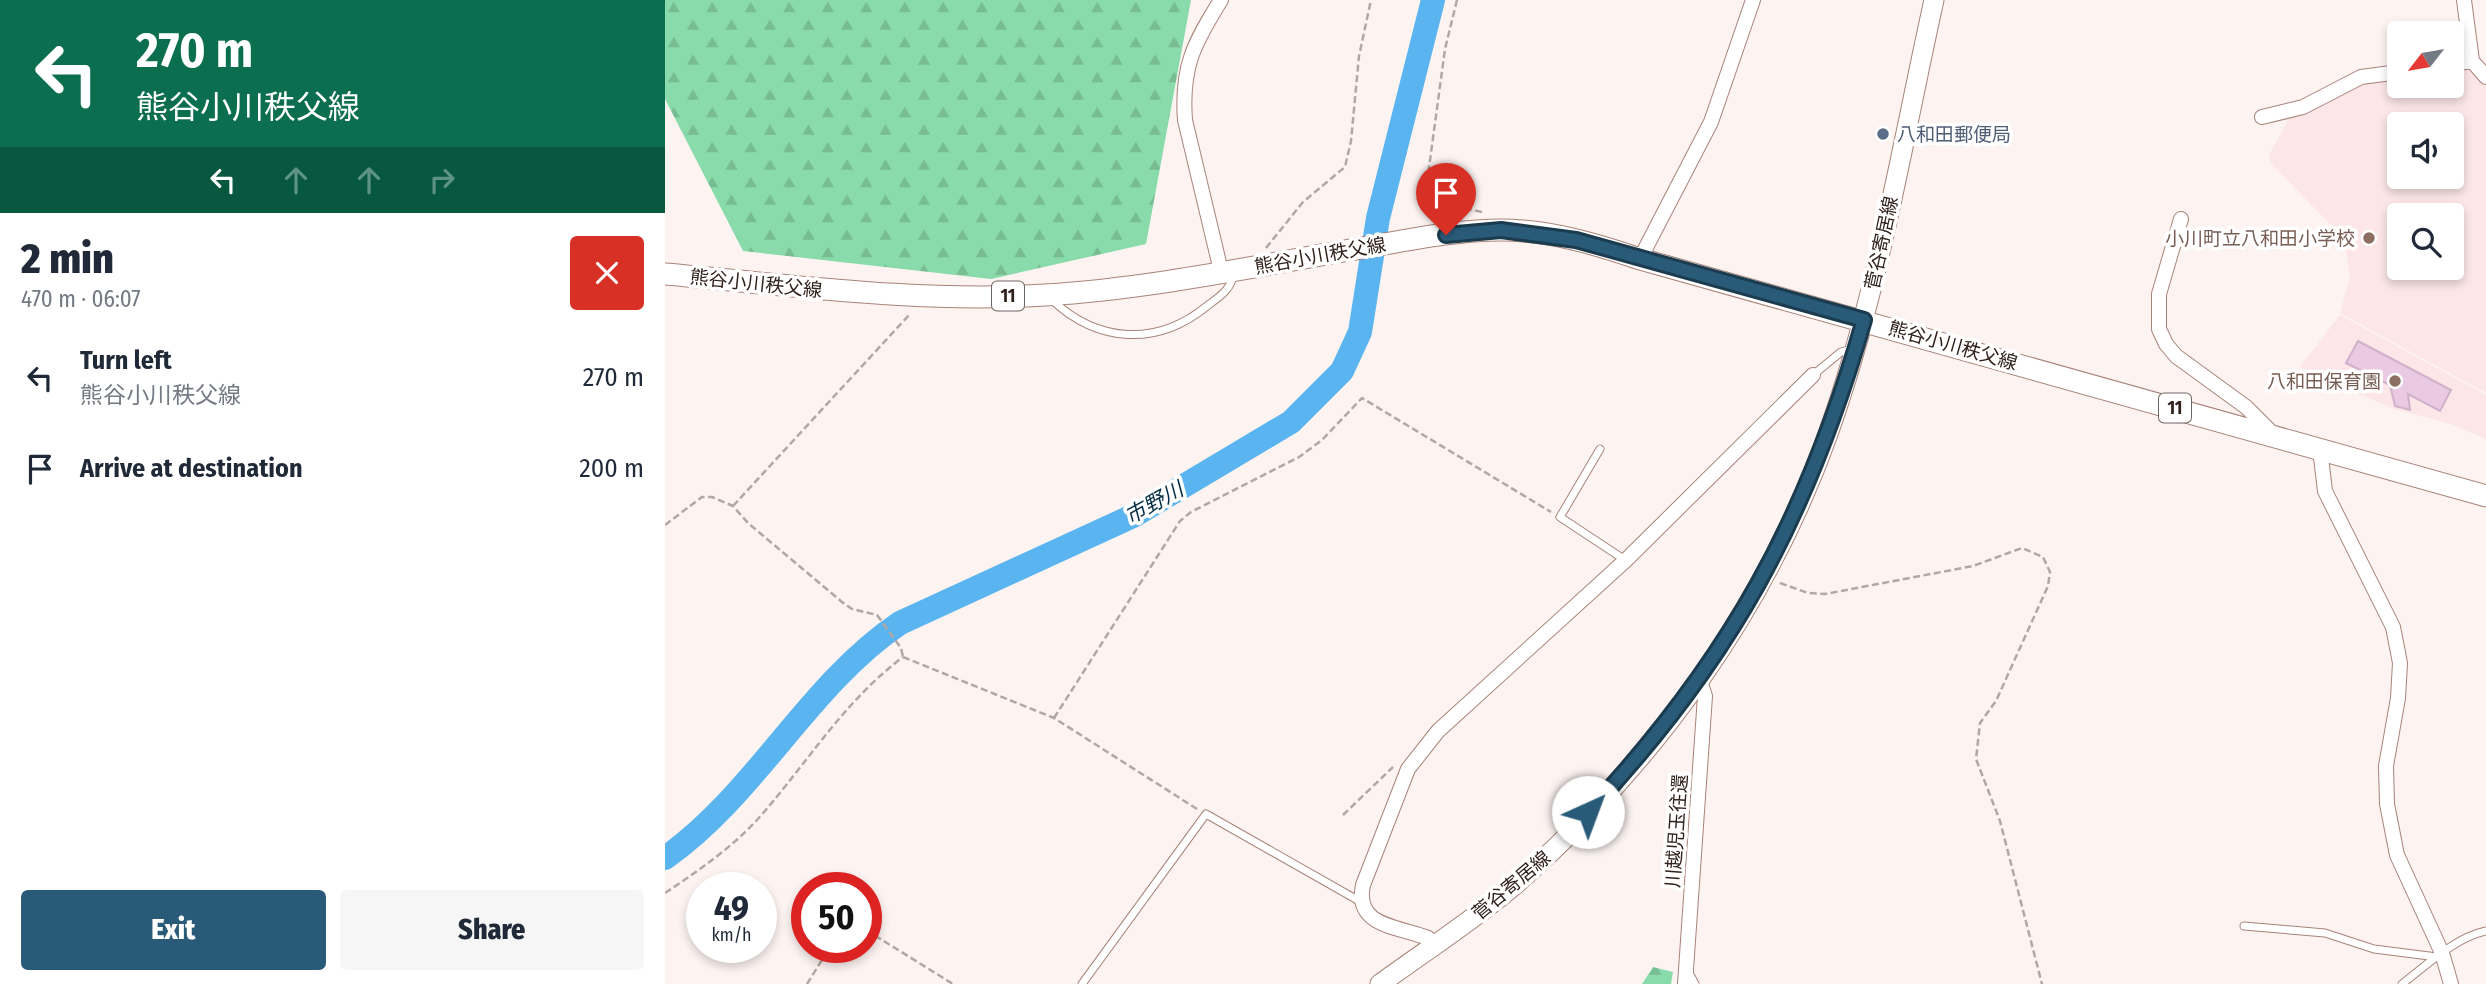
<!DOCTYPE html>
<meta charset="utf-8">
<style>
body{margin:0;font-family:"Fira Sans Condensed","Noto Sans JP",sans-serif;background:#f6f6f7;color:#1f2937;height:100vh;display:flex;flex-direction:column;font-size:26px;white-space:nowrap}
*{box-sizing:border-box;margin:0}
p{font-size:23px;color:#747a83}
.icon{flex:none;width:38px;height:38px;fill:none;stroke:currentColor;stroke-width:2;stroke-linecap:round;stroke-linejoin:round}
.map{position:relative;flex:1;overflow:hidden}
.sheet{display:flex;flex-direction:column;background:#fff;width:665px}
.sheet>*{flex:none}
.top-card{background:#0b6e4f;color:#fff;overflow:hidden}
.needle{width:46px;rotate:239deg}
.controls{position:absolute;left:1722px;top:21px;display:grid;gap:14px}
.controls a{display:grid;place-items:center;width:77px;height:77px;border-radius:7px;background:#fff;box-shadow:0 4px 10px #0003;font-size:35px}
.speed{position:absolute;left:21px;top:872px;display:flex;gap:14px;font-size:35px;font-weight:700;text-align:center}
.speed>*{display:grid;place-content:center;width:91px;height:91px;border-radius:50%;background:#fff;box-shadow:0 4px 10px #0003;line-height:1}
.speed small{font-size:18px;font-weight:400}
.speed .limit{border:10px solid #d22;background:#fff;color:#111}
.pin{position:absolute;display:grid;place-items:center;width:60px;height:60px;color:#fff;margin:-72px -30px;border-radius:50% 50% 50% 0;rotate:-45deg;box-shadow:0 0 7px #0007}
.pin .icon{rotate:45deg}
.me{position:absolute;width:77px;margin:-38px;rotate:43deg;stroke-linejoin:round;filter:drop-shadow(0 0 5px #0008)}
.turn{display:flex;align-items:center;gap:24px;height:147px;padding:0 21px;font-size:32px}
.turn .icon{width:91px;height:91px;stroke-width:2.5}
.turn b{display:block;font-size:49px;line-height:60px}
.lanes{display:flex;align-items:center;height:66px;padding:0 21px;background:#0003;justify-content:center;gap:35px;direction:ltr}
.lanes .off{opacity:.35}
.round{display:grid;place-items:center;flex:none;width:74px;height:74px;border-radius:7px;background:#f6f6f7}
.summary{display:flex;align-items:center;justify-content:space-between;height:119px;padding:0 21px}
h1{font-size:42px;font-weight:800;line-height:52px}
.button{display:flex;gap:14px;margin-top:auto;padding:14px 21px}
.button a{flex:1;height:80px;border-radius:7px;background:#295b78;color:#fff;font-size:28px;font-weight:800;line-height:80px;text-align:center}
.button a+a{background:#f6f6f7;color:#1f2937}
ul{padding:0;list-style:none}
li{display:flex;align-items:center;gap:21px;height:91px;padding:0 21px}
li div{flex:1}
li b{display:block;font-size:26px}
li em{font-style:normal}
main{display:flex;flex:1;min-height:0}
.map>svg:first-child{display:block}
.education{fill:#fce6e7;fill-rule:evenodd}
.forest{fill:url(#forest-firs)}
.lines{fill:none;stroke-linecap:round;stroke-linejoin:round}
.river{stroke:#5ab4ef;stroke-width:24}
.building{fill:#eac9e2;stroke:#d1b1c9;stroke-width:2}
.lane-casing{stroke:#a88377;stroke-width:9}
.street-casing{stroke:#a88377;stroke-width:16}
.secondary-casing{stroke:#a88377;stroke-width:21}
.primary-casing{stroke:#a88377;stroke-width:23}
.path{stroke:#b2a7a4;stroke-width:2.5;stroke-dasharray:7 3.5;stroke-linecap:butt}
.lane{stroke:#fff;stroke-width:7}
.street{stroke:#fff;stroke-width:14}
.secondary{stroke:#fff;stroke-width:19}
.primary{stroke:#fff;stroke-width:21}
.route-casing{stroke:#1b3b4e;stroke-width:18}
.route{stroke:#295b78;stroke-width:12}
.service-dot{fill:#5c6f8a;stroke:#fff;stroke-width:2.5}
.education-dot{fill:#8d6e63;stroke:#fff;stroke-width:2.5}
.labels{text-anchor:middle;stroke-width:7;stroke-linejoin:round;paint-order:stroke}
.shield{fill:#fff;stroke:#6e6460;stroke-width:2}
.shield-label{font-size:18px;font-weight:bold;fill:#30211c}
.service-label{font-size:19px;fill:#4e5e75;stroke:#fff;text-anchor:start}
.education-label{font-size:19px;fill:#785e54;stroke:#fff;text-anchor:end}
.street-label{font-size:19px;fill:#30211c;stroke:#fff}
.water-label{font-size:21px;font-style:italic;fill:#062f46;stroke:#fff}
</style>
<main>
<section class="sheet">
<div class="top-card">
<div class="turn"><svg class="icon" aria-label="left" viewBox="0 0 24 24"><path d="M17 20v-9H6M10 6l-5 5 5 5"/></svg><div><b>270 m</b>熊谷小川秩父線</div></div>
<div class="lanes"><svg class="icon" aria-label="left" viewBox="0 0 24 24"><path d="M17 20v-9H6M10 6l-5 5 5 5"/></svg><svg class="icon off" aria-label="ahead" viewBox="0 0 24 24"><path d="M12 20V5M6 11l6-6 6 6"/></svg><svg class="icon off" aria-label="ahead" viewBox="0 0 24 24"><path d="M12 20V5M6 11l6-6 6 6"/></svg><svg class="icon off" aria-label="right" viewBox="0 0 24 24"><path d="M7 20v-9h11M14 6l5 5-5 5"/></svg></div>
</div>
<div class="summary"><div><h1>2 min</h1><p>470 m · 06:07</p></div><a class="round" style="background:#d93025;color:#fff"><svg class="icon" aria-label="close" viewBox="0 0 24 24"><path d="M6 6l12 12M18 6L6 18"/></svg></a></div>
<ul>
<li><svg class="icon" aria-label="left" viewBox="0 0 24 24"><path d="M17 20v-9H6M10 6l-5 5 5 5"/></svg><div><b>Turn left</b><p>熊谷小川秩父線</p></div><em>270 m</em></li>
<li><svg class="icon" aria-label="arrive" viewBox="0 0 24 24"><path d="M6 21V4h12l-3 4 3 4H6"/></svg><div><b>Arrive at destination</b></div><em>200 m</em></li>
</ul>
<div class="button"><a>Exit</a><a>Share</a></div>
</section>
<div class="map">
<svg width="1821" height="984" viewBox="0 0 1821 984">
<defs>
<pattern id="forest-firs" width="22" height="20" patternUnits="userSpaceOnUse" patternTransform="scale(1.75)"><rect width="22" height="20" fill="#8adbab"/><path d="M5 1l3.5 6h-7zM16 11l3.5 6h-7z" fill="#77bc93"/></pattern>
</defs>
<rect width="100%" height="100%" fill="#fdf4f2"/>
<path class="education" d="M 1802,70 L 1821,76 L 1821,393 L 1675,313 L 1685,278 L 1681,250 L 1666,225 L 1605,162 L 1604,155 L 1624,119 L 1699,80 L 1734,76 L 1734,86 L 1787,86 L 1787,71 ZM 1734,124 L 1787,124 L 1787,177 L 1734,177 ZM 1734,215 L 1787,215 L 1787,268 L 1734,268 Z
M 1675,315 L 1821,395 L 1821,439 L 1786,424 L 1726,408 L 1635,367 Z"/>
<path class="forest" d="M 0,0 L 526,0 L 481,244 L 326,279 L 78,251 L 0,99 Z
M 988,967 L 1008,972 L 1006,984 L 977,984 Z"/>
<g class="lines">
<path class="river" d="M 0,858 C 91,794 143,685 235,623 L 470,515 L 626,422 L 677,371 L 695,332 L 713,218 L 768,0"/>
</g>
<path class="building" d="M 1693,341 L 1786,390 L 1775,411 L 1743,394 L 1745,410 L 1730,406 L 1725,385 L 1681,363 Z"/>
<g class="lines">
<g class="lane-casing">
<path id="lane" d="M 387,300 C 433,343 492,347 542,306 C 554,297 567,289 568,274
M 1148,375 L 1176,352 L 1187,349
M 935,449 L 895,517 L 960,560
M 1579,926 L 1660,933 L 1709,949 L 1772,957
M 1023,971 L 1030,984
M 417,984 L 541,814 L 696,902
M 1737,984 C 1762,965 1789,938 1821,931"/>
</g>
<g class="street-casing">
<path id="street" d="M 556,0 C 529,43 516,67 520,120 L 556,271
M 1799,0 L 1807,61 L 1821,77
M 1787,64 L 1807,61
M 1597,117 L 1638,107 L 1696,77 L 1734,72
M 1516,219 L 1494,294 L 1494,329 L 1501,344 L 1511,356 L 1581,407 L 1609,435
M 975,259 L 1046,122 L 1088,0
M 1655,449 L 1660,491 L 1728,627 L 1735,663 L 1733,698 L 1721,766 L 1722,804 L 1732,855 L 1777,953 L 1786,984
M 770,944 L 763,938 C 733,926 689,927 698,885 L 743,769 L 773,731 L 961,560 L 1148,375
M 1020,984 L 1040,696 L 1035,681"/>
</g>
<g class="secondary-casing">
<path id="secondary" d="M 715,984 C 760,951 809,920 852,883 C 990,762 1101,607 1163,434 C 1213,294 1237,144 1269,0"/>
</g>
<g class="primary-casing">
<path id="primary" d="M 0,274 C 126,285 253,303 380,295 C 480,289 581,268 679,251 C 730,243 784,230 836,230 C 884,230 931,244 975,259 L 1821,496"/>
</g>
<path class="path" d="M 792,0 L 780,49 L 763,175 C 766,203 793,207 817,212
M 601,248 L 638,202 L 680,167 L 686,141 L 694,56 L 706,0
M 68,506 L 245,314
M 0,525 L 37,497 L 47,497 L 68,506 L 83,523 L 177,602 L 187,609 L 212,615 L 236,648 L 238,657
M 1115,583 L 1143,593 L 1160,594 L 1308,566 L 1357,548 L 1378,557 L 1385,572 L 1383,586 L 1331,701 L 1315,723 L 1311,759 L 1335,821 L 1377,984
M 238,657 L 389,718 L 532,809
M 389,718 L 515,521 L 526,512 L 634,457 L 657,440 L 697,398 L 886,512
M 678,815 L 728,767
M 0,893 C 33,871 65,849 92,820 C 142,764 177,703 238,657
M 201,930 L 288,984
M 142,984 L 165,947"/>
<use href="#lane" class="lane"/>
<use href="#street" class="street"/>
<use href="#secondary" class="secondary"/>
<use href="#primary" class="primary"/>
</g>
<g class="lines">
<g class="route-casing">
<path id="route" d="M 781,235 L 836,230 L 911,240 L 1199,320 C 1142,519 1065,661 923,812"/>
</g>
<use href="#route" class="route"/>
</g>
<circle class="service-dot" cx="1218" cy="134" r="7"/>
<g class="education-dot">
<circle cx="1704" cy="238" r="7"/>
<circle cx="1730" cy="381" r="7"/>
</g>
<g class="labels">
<g class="shield">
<rect x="327" y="281.5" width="32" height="29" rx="5"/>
<rect x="1494" y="393.5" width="32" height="29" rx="5"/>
</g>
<g class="shield-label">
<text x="343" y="302">11</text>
<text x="1510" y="414">11</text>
</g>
<g class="service-label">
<text x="1232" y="141">八和田郵便局</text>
</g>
<g class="education-label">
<text x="1690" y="245">小川町立八和田小学校</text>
<text x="1716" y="388">八和田保育園</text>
</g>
<g class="street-label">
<text transform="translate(1216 243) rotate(-78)" y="7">菅谷寄居線</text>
<text transform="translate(655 255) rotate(-10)" y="7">熊谷小川秩父線</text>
<text transform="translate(91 283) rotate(6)" y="7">熊谷小川秩父線</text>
<text transform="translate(1288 345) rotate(16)" y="7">熊谷小川秩父線</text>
<text transform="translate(1011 831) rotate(-86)" y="7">川越児玉往還</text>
<text transform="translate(846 885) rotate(-40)" y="7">菅谷寄居線</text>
</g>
<g class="water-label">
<text transform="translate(489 503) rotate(-29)" y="7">市野川</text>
</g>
</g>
</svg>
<div class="controls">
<a><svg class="needle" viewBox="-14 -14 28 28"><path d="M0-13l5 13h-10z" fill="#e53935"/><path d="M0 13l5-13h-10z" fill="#747a83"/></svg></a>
<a><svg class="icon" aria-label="sound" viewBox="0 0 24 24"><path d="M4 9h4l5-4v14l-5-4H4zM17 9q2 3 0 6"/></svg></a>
<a><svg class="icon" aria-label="search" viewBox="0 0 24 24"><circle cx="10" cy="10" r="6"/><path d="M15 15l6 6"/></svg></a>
</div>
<div class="speed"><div>49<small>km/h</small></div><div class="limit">50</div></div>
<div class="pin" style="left:781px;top:235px;background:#d93025"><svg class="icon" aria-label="arrive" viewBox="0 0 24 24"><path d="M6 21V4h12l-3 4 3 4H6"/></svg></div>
<svg class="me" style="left:923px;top:812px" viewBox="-20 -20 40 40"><circle r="19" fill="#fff"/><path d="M0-13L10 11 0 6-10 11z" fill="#295b78"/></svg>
</div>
</main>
